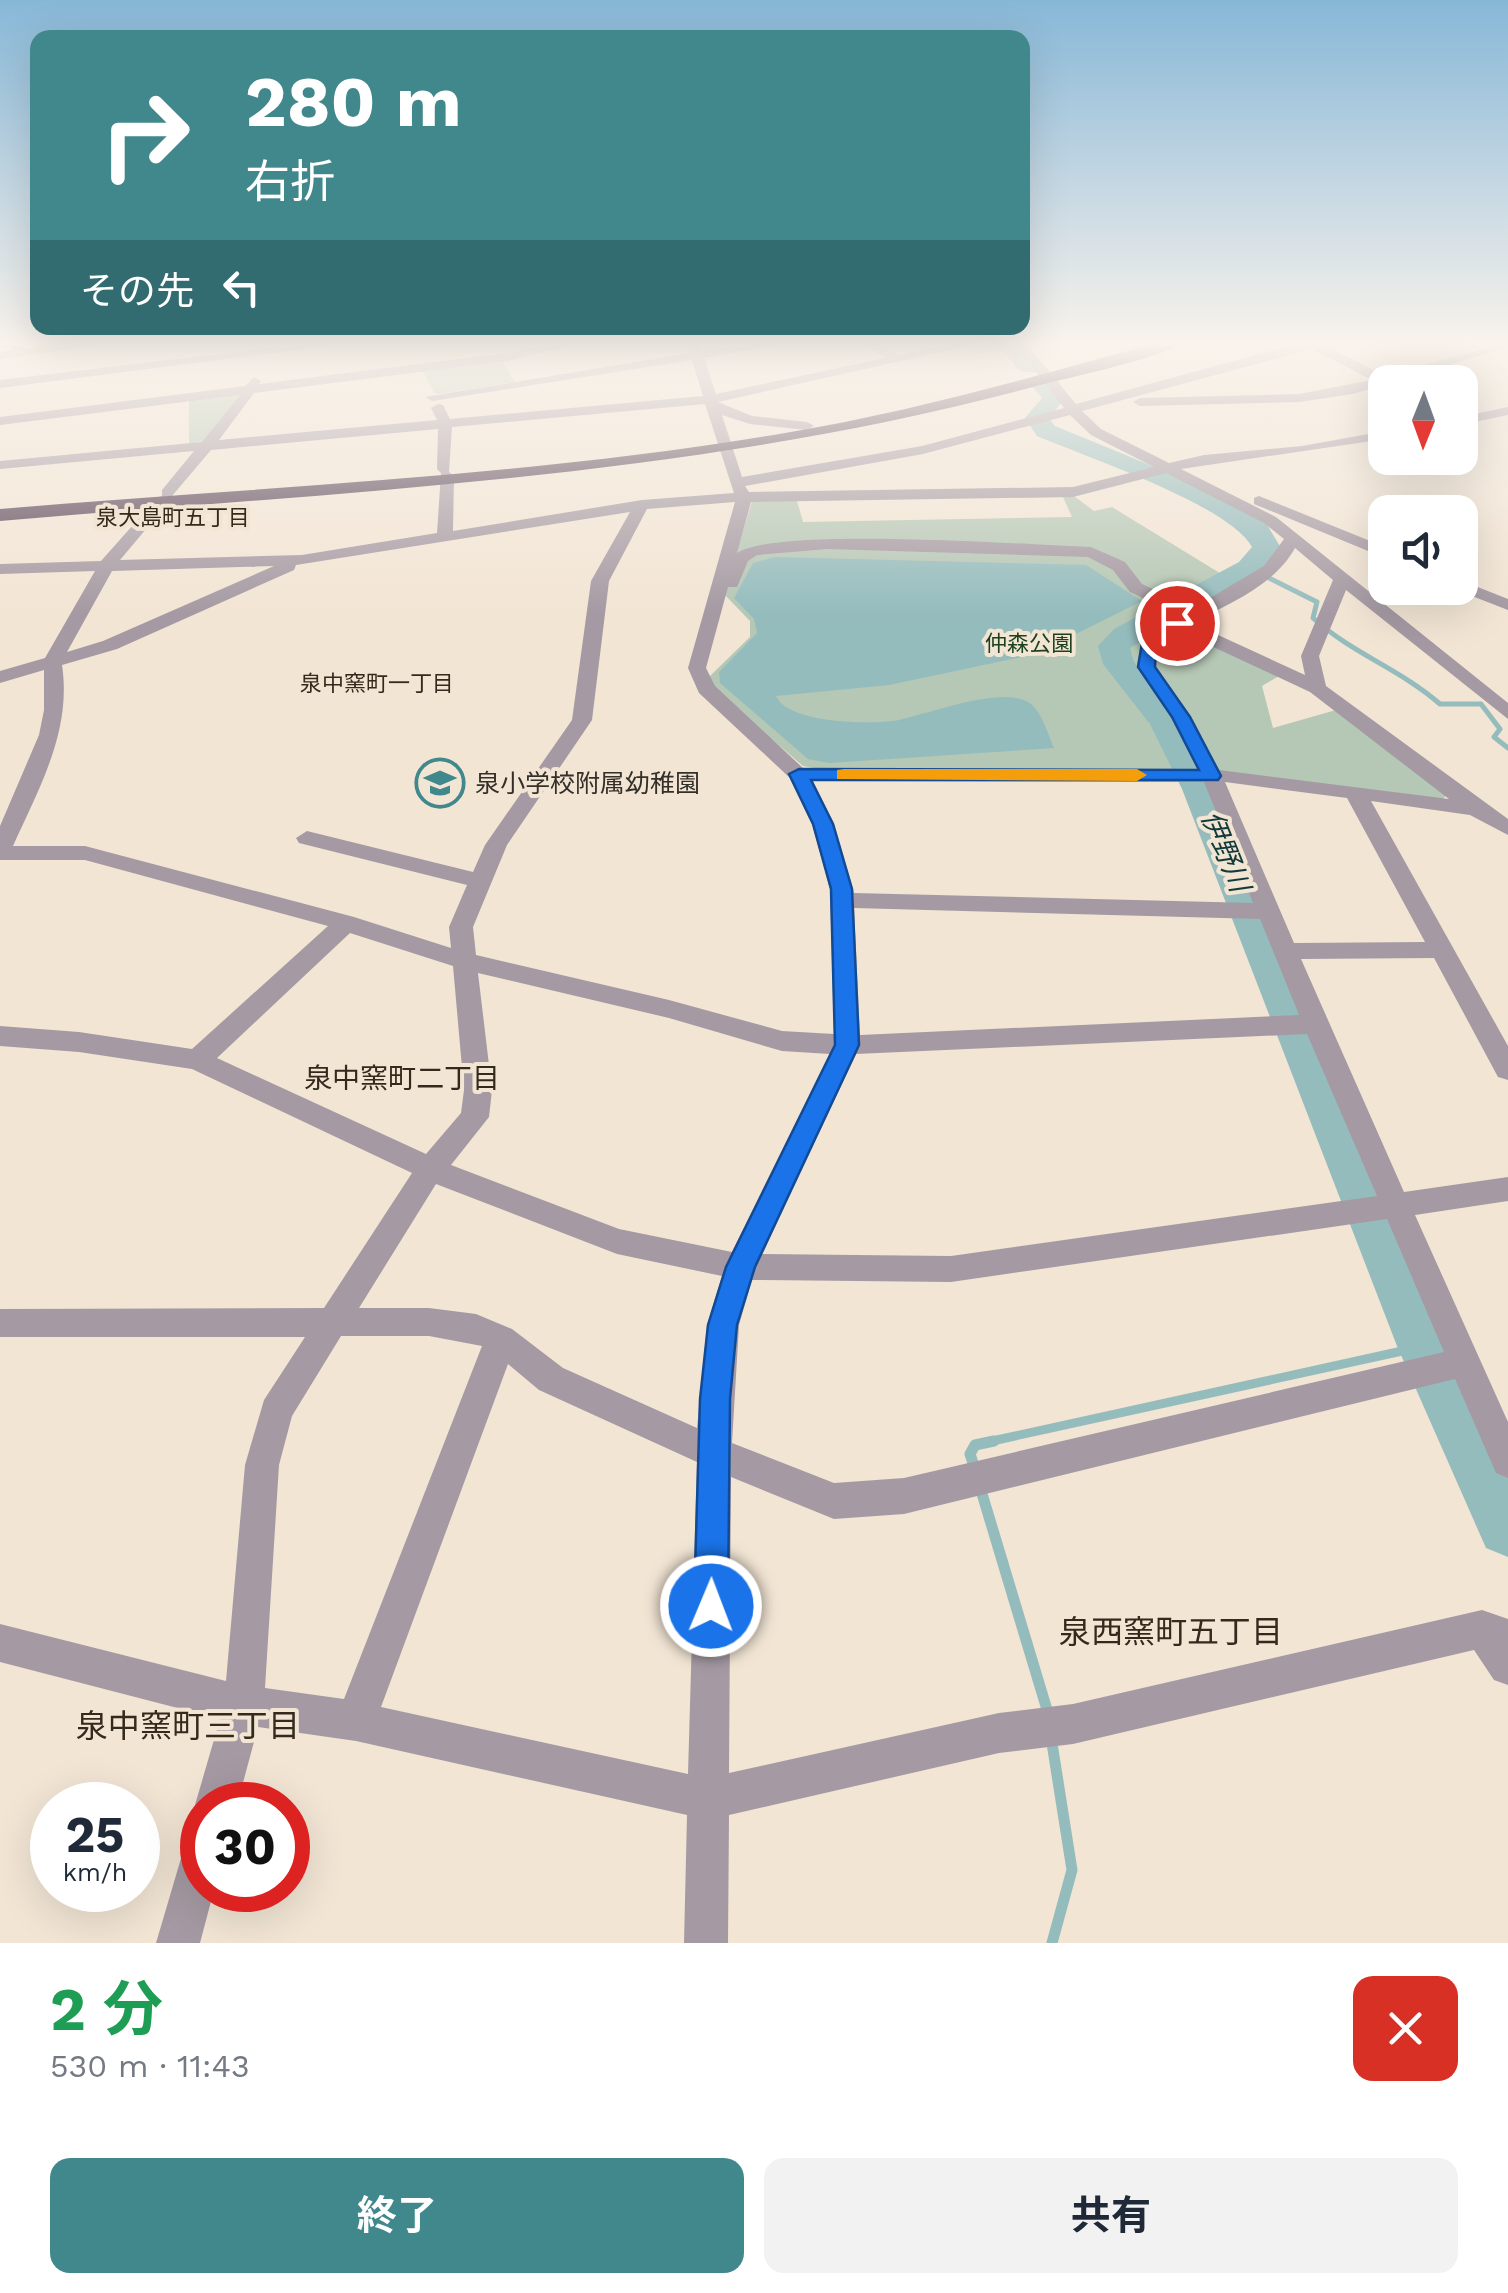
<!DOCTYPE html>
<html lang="ja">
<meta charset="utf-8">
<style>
body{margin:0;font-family:"Work Sans","Noto Sans JP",sans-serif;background:#f2f2f3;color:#1f2937;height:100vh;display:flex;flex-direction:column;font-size:38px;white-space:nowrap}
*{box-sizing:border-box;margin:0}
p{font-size:32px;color:#747a83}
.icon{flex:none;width:55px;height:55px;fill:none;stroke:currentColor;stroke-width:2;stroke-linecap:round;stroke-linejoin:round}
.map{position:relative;height:1943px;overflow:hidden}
.side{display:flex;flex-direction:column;background:#fff;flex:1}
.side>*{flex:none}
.guide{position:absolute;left:30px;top:30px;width:1000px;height:305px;border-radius:20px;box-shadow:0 10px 40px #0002;background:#40888c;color:#fff;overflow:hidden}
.needle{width:65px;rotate:181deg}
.fabs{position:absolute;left:1368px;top:365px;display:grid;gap:20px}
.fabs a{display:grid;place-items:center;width:110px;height:110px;border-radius:20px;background:#fff;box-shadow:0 10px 40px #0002;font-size:50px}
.speed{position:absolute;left:30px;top:1782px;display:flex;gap:20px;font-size:50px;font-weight:700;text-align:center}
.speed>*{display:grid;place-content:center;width:130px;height:130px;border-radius:50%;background:#fff;box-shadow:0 10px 40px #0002;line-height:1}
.speed small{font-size:25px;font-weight:400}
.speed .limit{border:15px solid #d22;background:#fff;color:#111}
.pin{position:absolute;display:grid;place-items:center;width:85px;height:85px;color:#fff;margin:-42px;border:5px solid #fff;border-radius:50%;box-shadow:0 2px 10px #0007}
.me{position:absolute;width:110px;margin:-55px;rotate:1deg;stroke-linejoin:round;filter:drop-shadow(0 0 8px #0008)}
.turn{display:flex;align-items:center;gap:35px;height:210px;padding:0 50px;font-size:45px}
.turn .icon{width:130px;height:130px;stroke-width:2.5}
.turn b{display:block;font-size:70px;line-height:85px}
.then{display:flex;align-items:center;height:95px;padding:0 50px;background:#0003;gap:20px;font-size:38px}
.round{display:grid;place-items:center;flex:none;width:105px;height:105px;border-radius:20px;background:#f2f2f3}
.headline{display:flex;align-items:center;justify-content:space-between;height:170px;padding:0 50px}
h1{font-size:60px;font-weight:700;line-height:75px;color:#1e9e55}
.primary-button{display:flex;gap:20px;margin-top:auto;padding:20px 50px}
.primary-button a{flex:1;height:115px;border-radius:20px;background:#40888c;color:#fff;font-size:40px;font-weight:700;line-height:115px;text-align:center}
.primary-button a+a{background:#f2f2f3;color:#1f2937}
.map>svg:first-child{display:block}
.green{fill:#b5c7b5}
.water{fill:#95bcbd}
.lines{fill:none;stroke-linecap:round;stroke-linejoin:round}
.stream-far2{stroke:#95bcbd;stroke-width:5}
.stream-far1{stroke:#95bcbd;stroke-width:9}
.stream{stroke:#95bcbd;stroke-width:11}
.river{fill:#95bcbd;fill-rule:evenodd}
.minor{fill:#a59aa3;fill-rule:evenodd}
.highway{fill:#5a4558;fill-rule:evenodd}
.rail-casing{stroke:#6b635a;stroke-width:6}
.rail{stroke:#f2e5d4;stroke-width:4;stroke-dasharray:12;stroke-linecap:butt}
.route{fill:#1a73e8;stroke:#114b97;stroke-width:2.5}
.slow{fill:#f59e0b}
.labels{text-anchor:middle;stroke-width:8;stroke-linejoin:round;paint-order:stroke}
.far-neighbourhood-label{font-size:22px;fill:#33291c;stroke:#f2e5d4}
.far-park-label{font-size:22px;fill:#1c411f;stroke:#f2e5d4}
.poi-label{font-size:25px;fill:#342f29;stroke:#f2e5d4;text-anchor:start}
.water-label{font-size:28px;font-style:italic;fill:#133a3b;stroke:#f2e5d4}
.neighbourhood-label{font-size:28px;fill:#33291c;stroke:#f2e5d4}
.near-neighbourhood-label{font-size:32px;fill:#33291c;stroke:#f2e5d4}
</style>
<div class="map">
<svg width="1508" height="1943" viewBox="0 0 1508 1943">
<rect width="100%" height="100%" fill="#f2e5d4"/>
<path class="green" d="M 502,361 L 515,382 L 439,394 L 434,393 L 423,371 Z
M 241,395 L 203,441 L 189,444 L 189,399 Z
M 1074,496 L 1094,511 L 1112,507 L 1223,575 L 1154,615 L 1279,676 L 1262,686 L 1273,728 L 1336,710 L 1450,793 L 1441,800 L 1227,772 L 831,771 L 803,766 L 718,693 L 709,677 L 750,637 L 750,621 L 724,594 L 752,501 L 797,501 L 803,522 L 1072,517 L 1063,497 Z"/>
<path class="water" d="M 775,557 L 1086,565 L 1142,601 L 1036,654 L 889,685 L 776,696 C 788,724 873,725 899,720 C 931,713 1001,686 1028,702 C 1041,709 1048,734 1054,748 L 829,763 L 808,759 L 720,683 L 719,672 L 757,633 L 754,619 L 734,598 L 753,563 Z"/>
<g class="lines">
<path class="stream-far2" d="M 1249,568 L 1317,602 L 1313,618 C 1353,654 1400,669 1440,704 L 1481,704 L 1500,729 L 1494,737 L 1508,748"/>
<path class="stream-far1" d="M 983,1443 L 1425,1346"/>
<path class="stream" d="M 975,1469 L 970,1454 L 975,1445 L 994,1441
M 980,1487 L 1048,1713
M 1051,1737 L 1072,1870 L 1052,1943"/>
<path class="river" d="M 995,342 L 1018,342 L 1040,367 L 1037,372 L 1021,372 Z
M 1042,378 L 1050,380 L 1065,398 L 1049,418 L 1055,426 L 1206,488 L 1266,523 L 1281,548 L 1259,574 L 1130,648 L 1134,662 L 1183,722 L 1218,789 L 1450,1339 L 1508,1459 L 1508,1557 L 1486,1548 L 1397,1346 L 1182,789 L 1150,724 L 1103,664 L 1098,646 L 1114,629 L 1239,562 L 1252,547 C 1229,505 1086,457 1037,436 L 1025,418 L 1042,398 L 1031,385 Z"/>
<path class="minor" d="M 82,342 L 121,342 L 0,359 L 0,351 Z
M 321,342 L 358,342 L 0,388 L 0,380 Z
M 563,342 L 587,342 L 507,361 L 254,393 L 219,440 L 437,420 L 431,408 L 438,404 L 443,405 L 450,419 L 703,396 L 692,360 L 432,401 L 425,397 L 690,353 L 687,342 L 699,342 L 702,351 L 762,342 L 792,342 L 704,358 L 716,394 L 885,358 L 862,342 L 876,342 L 898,355 L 962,342 L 985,342 L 718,402 L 752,416 L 807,422 L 814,426 L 807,430 L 750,424 L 722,415 L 742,477 L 922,446 L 1064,408 L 1013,342 L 1025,342 L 1076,404 L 1303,342 L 1328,342 L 1325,345 L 1385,376 L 1508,342 L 1508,347 L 1353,394 L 1299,402 L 1140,406 L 1133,402 L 1140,398 L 1299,394 L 1372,380 L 1312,349 L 1082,411 L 1101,429 L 1169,463 L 1204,455 L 1302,446 L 1385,431 L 1385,439 L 1181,469 L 1276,517 L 1508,703 L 1508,719 L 1346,590 L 1319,656 L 1326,686 L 1508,819 L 1508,835 L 1470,815 L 1371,801 L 1508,1046 L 1508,1080 L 1498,1077 L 1434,958 L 1301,959 L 1404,1192 L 1508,1177 L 1508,1201 L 1415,1215 L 1508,1422 L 1508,1478 L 1496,1473 L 1455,1379 L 904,1514 L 834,1519 L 731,1477 L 729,1773 L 999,1713 L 1073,1704 L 1482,1610 L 1508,1619 L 1508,1685 L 1494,1680 L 1474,1650 L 1073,1744 L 999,1753 L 729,1815 L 728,1943 L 684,1943 L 687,1815 L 356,1741 L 258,1727 L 237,1805 L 202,1805 L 202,1820 L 195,1805 L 220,1719 L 0,1662 L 0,1624 L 226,1681 L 245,1465 L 264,1400 L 305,1337 L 0,1337 L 0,1309 L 324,1308 L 412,1173 L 192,1069 L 79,1052 L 0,1046 L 0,1026 L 79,1032 L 192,1049 L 328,926 L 85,860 L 0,860 L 0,826 L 39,735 L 44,710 L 44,670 L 0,683 L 0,671 L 45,658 L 95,571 L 0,574 L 0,564 L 101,561 L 157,498 L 162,496 L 162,490 L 194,451 L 0,469 L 0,461 L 202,442 L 240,395 L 0,425 L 0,417 L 245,386 L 254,377 L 261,381 L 259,384 L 507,353 ZM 705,404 L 734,493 L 642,500 L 453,531 L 454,476 L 449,472 L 452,427 ZM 1070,415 L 1091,435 L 1154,467 L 1073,487 L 749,492 L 745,486 L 923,454 ZM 438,429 L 437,469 L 441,473 L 437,533 L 302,555 L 120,560 L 167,504 L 167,498 L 172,496 L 211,450 ZM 1166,473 L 1264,523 L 1284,539 L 1264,566 L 1193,608 L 1142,584 L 1125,562 L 1091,547 C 1028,545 778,526 737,553 L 751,502 L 1073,497 ZM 735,502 L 688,668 L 699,693 L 790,778 L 812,824 L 830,889 L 834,1034 L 782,1031 L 669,1000 L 476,955 L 473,927 L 507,845 L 592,720 L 609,581 L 647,509 ZM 630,512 L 591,581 L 572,720 L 485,845 L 473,872 L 307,831 L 296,838 L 299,843 L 467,885 L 449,927 L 451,948 L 354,917 L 85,846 L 13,846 C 39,788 72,731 62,665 L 117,649 L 294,570 L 296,565 ZM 1295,548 L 1333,580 L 1301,656 L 1305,675 L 1192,623 C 1228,604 1274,586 1295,548 ZM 827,549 L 1088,557 L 1113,570 L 1130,592 L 1180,615 C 1154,626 1140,639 1137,667 L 1171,717 L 1198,770 L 804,769 L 715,686 L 706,668 L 728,587 L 737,587 L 748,561 L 757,555 ZM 274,566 L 103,641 L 67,652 L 112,571 ZM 1179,631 L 1310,692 L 1449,799 L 1219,770 L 1191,717 L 1155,667 L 1157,648 ZM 813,781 L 1204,782 L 1253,903 L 854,893 L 834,824 ZM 1225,782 L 1347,798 L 1425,942 L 1294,943 ZM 854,908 L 1260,919 L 1299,1015 L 860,1035 ZM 350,933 L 453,966 L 464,1090 L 461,1113 L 426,1154 L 217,1058 ZM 478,973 L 669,1018 L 782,1051 L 830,1054 L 732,1252 L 619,1229 L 451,1165 L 489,1117 L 492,1090 ZM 1307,1034 L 1377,1196 L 951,1256 L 762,1254 L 856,1054 ZM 436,1184 L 617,1254 L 722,1276 L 707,1325 L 697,1428 L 563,1368 L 512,1329 L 476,1314 L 429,1308 L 359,1308 ZM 1387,1219 L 1444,1352 L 904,1478 L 834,1483 L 732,1443 L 739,1325 L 752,1280 L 951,1282 ZM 341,1336 L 429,1336 L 482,1346 L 344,1699 L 265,1688 L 279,1465 L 292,1416 ZM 508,1364 L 539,1390 L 697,1462 L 688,1774 L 381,1707 Z
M 1508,407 L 1508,415 L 1460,425 L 1460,417 Z
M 1259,496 L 1385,547 L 1385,558 L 1254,504 L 1254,498 Z
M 1460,580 L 1508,599 L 1508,610 L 1454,589 L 1460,588 Z
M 202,1832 L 202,1890 L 214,1890 L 200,1943 L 156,1943 L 187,1838 Z"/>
<path class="highway" d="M 1160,342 L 1184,342 C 1163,358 1065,378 1033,387 C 695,478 347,491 0,521 L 0,509 C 261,487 526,477 785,433 C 912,412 1036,376 1160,342 Z"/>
<g class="rail-casing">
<path id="rail" d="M 0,350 L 69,342"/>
</g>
<use href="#rail" class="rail"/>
</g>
<linearGradient id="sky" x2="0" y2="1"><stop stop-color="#87b7d7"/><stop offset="0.56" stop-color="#f9f3ec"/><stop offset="1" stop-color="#f9f3ec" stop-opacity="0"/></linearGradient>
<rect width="1508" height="614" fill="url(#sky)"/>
<path class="route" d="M 1171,620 L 1185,623 L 1156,649 L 1155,667 L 1190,717 L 1221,776 L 1218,780 L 811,780 L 833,824 L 852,889 L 859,1045 L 755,1267 L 737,1325 L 730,1399 L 728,1606 L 723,1619 L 711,1624 L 699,1619 L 694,1606 L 700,1399 L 708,1325 L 726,1267 L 835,1045 L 831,889 L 813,824 L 789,774 L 799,769 L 1199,770 L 1172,717 L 1138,667 L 1142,643 Z"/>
<path class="slow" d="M 844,769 L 1137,769 L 1147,775 L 1137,781 L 837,779 L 837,770 Z"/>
<defs>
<g id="school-ring" transform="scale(2.5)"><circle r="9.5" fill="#f2e5d4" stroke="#40888c" stroke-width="1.5"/><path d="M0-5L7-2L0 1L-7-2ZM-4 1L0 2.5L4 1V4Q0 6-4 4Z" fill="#40888c"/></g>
</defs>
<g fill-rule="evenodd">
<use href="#school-ring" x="440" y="783"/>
</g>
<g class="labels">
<g class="far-neighbourhood-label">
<text x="173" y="525">泉大島町五丁目</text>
<text x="377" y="691">泉中窯町一丁目</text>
</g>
<g class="far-park-label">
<text x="1029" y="651">仲森公園</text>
</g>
<g class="poi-label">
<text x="475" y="792">泉小学校附属幼稚園</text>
</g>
<g class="water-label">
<text transform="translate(1226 851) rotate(68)" y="10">伊野川</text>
</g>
<g class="neighbourhood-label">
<text x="402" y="1088">泉中窯町二丁目</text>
</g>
<g class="near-neighbourhood-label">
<text x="1171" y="1643">泉西窯町五丁目</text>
<text x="188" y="1737">泉中窯町三丁目</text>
</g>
</g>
</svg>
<div class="fabs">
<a><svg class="needle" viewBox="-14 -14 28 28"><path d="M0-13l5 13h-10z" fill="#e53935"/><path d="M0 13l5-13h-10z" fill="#747a83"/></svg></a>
<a><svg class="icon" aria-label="sound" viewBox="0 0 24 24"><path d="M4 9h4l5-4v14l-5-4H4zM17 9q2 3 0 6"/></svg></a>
</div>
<div class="speed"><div>25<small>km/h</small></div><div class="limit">30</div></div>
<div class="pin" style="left:1177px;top:623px;background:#d93025"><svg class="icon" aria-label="arrive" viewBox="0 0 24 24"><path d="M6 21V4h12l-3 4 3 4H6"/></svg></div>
<svg class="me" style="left:711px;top:1606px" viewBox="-20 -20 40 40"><circle r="17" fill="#1a73e8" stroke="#fff" stroke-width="3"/><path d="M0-11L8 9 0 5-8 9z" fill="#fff"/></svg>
<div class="guide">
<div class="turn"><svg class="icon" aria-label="right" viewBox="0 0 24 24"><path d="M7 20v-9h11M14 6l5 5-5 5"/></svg><div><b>280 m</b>右折</div></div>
<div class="then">その先<svg class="icon" aria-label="left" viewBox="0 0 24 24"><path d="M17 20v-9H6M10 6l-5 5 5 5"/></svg></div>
</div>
</div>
<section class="side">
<div class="headline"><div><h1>2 分</h1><p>530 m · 11:43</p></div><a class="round" style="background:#d93025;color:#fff"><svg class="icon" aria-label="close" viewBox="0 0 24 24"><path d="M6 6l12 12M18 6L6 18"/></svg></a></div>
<div class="primary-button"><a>終了</a><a>共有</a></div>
</section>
